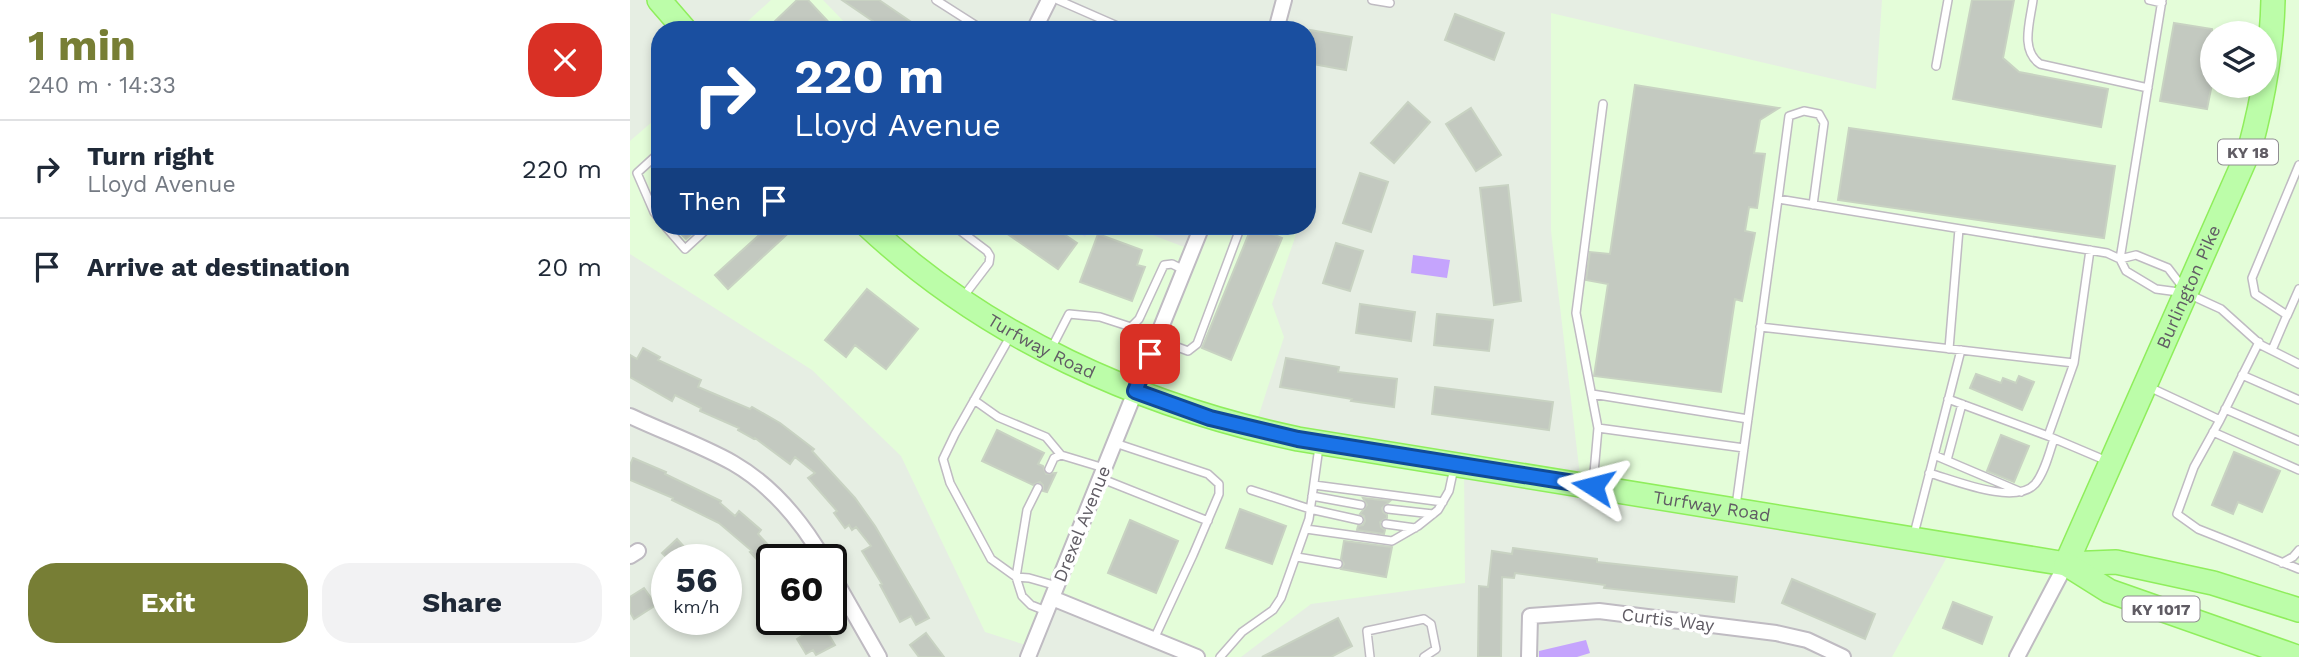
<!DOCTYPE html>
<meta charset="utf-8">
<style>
body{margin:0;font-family:"Work Sans",sans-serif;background:#f2f2f3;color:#1f2937;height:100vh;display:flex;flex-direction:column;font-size:26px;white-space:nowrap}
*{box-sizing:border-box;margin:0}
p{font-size:23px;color:#747a83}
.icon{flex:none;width:38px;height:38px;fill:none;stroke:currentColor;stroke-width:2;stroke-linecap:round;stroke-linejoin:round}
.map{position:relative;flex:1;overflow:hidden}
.panel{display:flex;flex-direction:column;background:#fff;width:630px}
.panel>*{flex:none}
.guide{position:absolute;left:21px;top:21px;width:665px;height:214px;border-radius:28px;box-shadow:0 4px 10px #0003;background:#1a4fa0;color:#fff;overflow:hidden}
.tools{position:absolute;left:1570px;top:21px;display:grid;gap:14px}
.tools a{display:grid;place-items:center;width:77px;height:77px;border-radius:50%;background:#fff;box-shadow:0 4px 10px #0003;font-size:35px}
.speed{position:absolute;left:21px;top:544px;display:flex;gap:14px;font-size:35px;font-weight:700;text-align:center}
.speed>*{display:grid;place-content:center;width:91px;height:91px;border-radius:50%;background:#fff;box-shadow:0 4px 10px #0003;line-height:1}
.speed small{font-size:18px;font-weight:400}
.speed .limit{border:4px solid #111;border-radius:10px;background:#fff;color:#111}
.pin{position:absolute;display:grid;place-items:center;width:60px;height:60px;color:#fff;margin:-30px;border-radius:14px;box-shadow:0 4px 10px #0006}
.me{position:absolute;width:77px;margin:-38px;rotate:279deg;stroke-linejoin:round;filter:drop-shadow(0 0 5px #0008)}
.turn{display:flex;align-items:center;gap:24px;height:147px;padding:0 28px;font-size:32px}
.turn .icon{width:91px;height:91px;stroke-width:2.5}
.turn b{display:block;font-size:49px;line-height:60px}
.then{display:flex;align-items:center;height:66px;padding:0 28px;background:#0003;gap:14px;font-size:26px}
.round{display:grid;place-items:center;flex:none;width:74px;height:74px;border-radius:28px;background:#f2f2f3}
.summary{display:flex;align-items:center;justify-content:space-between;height:119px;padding:0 28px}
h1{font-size:42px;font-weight:700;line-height:52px;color:#777e35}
.cta{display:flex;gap:14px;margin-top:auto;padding:14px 28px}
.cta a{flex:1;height:80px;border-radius:28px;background:#777e35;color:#fff;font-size:28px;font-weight:700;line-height:80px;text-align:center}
.cta a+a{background:#f2f2f3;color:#1f2937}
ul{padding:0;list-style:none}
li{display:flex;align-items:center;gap:21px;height:98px;padding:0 28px;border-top:2px solid #e0e1e3}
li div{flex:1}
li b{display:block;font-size:26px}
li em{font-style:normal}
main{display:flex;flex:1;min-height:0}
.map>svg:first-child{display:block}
.commercial{fill:#e4fdd9;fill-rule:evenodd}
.water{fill:#c5a4fd}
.building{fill:#c3c9c0;stroke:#c8d2c2;stroke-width:2}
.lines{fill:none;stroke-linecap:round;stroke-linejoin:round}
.lane-casing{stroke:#bfbbc2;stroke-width:10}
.street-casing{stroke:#bfbbc2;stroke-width:18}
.primary-casing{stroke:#8fee5c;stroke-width:26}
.lane{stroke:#fff;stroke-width:7}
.street{stroke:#fff;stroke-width:14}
.primary{stroke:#bcfda9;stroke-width:23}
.route-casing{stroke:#114b97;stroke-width:18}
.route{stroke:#1a73e8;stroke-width:12}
.labels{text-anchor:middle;stroke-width:7;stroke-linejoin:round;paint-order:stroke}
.shield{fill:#fff;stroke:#908d92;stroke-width:2}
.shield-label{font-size:16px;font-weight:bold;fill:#605c64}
.street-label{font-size:18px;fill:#605c64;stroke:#fff}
</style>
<main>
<section class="panel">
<div class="summary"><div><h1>1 min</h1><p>240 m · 14:33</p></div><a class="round" style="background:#d93025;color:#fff"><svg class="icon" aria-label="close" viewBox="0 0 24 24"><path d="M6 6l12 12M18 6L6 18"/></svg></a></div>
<ul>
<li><svg class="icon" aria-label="right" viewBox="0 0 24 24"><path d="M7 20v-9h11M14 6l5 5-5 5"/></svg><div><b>Turn right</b><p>Lloyd Avenue</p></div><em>220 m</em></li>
<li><svg class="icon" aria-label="arrive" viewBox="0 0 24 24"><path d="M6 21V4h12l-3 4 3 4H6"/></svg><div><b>Arrive at destination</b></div><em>20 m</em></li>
</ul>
<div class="cta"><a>Exit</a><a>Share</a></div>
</section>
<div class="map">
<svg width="1669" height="657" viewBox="0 0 1669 657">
<rect width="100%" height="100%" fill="#e6eee3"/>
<path class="commercial" d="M 141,0 L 193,0 L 222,30 L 108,30 Z
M 1252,0 L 1669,0 L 1669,657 L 1262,657 L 1323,546 L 951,484 L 921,231 L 921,13 L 1246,89 ZM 1582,33 L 1634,33 L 1634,86 L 1582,86 Z
M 30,115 L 30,226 L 440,226 L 455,237 L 461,226 L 499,226 L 562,250 L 572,226 L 669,226 L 642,304 L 654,337 L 624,430 L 834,465 L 835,583 L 681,604 L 611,657 L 567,657 L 422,598 L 402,647 L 355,632 L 271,456 L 182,370 L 0,254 L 0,141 Z"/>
<path class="water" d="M 783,255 L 820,260 L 817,278 L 781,273 Z
M 956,640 L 960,653 L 947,657 L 909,657 L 909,651 Z"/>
<path class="building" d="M 167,0 L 178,0 L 206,30 L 149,30 L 143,23 Z
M 212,0 L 249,0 L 293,30 L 256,30 Z
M 1342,0 L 1384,0 L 1373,58 L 1389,72 L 1478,89 L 1471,127 L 1323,99 Z
M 825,14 L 874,33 L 864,60 L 815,40 Z
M 1544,23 L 1582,29 L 1582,84 L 1577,109 L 1530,101 Z
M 680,30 L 722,37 L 716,70 L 677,63 Z
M 1005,85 L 1149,108 L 1130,120 L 1124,153 L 1135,154 L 1127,208 L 1119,207 L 1115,231 L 1125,233 L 1112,301 L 1105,299 L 1091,392 L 964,376 L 978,284 L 956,280 L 960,252 L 980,254 Z
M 778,102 L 800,122 L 764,163 L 741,143 Z
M 841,108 L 871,155 L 846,171 L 816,124 Z
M 1219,128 L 1485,166 L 1474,238 L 1208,200 Z
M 730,173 L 758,182 L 741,232 L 713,223 Z
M 878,185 L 891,301 L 864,305 L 850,188 Z
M 43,226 L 71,226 L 56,239 Z
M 139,226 L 166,226 L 98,289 L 85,275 Z
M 366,226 L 422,226 L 447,243 L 428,269 Z
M 622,226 L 652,238 L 601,360 L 572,348 Z
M 468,234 L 512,250 L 507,265 L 515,267 L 502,301 L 450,282 Z
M 706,243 L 733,251 L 720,291 L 693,283 Z
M 237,289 L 288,329 L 256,369 L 225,345 L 216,357 L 195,340 Z
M 730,304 L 785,312 L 781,341 L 726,333 Z
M 807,314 L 863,320 L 859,351 L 804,345 Z
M 13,348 L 30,357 L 28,360 L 71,380 L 68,387 L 120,409 L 122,407 L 150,423 L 184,449 L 182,451 L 225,498 L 245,526 L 299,618 L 286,625 L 281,616 L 270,622 L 250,585 L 252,584 L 232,551 L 241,546 L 226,527 L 222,530 L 219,525 L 215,528 L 204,513 L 207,511 L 178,478 L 185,473 L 165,457 L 160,464 L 125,438 L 124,439 L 108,430 L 109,428 L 70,411 L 71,408 L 45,395 L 42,401 L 0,377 L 0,355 L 7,359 Z
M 656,358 L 709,367 L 708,372 L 767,379 L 764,407 L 721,401 L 722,399 L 650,387 Z
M 1346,374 L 1371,383 L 1373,378 L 1386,383 L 1389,376 L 1404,382 L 1392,410 L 1340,388 Z
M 805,387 L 923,402 L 919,430 L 802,414 Z
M 367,430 L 414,453 L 408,464 L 413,466 L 416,474 L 426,473 L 417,492 L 413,491 L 413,485 L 410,482 L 403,485 L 352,461 Z
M 1371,435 L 1399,446 L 1384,482 L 1357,471 Z
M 1604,452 L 1650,471 L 1632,512 L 1608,502 L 1603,514 L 1582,505 Z
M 3,458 L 36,472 L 35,474 L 91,501 L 90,503 L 105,516 L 109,511 L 131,530 L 128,534 L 152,560 L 142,560 L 142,576 L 120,552 L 122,551 L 89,523 L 42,500 L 43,498 L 0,480 L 0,465 Z
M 733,498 L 760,501 L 752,508 L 753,512 L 757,515 L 757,518 L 750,522 L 751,527 L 755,530 L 754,534 L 727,530 L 728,526 L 733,525 L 735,521 L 734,516 L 730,514 L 737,505 Z
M 610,509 L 656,526 L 642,564 L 596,548 Z
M 500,520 L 548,541 L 526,593 L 478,573 Z
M 47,539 L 66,560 L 39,560 L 32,553 Z
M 714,541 L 762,547 L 756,577 L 711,569 L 714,564 L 711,559 Z
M 883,548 L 967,559 L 967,562 L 1107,577 L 1104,602 L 974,588 L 975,585 L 885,573 L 884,578 L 872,577 L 871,657 L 848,657 L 849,586 L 858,587 L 862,551 L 882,554 Z
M 1162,579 L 1245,614 L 1235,639 L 1152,603 Z
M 14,588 L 26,605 L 4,619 L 0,612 L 0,597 Z
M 1323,602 L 1362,617 L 1352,644 L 1313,628 Z
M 708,618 L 722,646 L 701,657 L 632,657 Z
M 164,620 L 190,620 L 205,645 L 186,655 L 183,650 L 176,654 L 167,639 L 173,635 Z
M 296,633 L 314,657 L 289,657 L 280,645 Z"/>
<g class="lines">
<g class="lane-casing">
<path id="lane" d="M 306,0 L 353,30
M 428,0 L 492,28
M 742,0 L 760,3
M 1403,0 C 1400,22 1390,50 1410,64 L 1518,88
M 1519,0 L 1532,3
M 1306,66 L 1318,0
M 30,152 L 7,173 L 24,212 L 30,220
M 1148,199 L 1159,116 L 1174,111 L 1189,114 L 1194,123 L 1183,205
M 35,226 L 55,249 L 80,226
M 324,226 L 357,251 L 360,256 L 359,263 L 333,297
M 1490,259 L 1532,0
M 1490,259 L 1506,255 L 1538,268 L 1554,289
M 1657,316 L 1669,289
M 1130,327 L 1444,363
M 381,335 L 325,434 L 313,459 L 320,483 L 361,559 L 386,577 L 399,578 L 427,586
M 526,339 L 558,351 L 567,344 L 611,226
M 421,349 L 439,314 L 470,317 L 501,327 L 509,319 L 534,265 L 542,264 L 554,270
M 1319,349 L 1329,229
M 1642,350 L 1657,315 L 1625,294 L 1622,278 L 1669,165
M 1612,375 L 1669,400
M 1519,387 L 1590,420 L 1564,467 L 1547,514 L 1568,529 L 1669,569
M 962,394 L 1118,419
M 1318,399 L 1418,436 L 1477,461
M 344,400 L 368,417 L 416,437 L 431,455 L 474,468
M 1595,409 L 1669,441
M 1590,420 L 1629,342
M 968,428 L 1114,448
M 1583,432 L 1669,470
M 1418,436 L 1444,363 L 1460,250
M 485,443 L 578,474 L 589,484 L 589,494 L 563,555 L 524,639
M 1304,455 L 1391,492
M 1317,460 L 1332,404
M 419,469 L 424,458 L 431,455
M 1299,473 C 1324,480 1385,506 1405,484 C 1415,472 1419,453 1424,439
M 470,478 L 578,521
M 963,484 L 968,428 L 946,313 L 973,104
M 684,485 L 813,502
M 408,488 L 397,510 L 386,577 L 392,596 L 401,605 L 416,611
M 621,490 L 680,509 L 729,520
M 682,496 L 731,505
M 1106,506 L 1148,199 L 1477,253 L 1490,259 L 1496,271 L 1526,289 L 1556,293 L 1591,309 L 1631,345 L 1669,364
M 758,509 L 803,514
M 756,524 L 785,528
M 676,529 L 762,541 L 788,526 L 808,510 L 819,491 L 824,468
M 1284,534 L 1331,350
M 667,557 L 708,564
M 1652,563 L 1663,557 L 1669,550
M 590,657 L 612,632 L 643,610 L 651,598 L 679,519 L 689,447
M 740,657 L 737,631 L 794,619 L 801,624 L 806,649 L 794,657"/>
</g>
<g class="street-casing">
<path id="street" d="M 404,30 L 419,0
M 646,30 L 654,0
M 0,416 C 34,432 71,445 103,463 C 141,485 172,522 194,560
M 0,556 L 8,551
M 201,573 L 249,657
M 422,598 L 567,657
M 398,657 L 572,226
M 899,657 L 900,616 L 969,611 L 1146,633 L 1177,640 L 1213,657
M 1387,657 L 1436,564"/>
</g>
<g class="primary-casing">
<g id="primary">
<path d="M 29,0 L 55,30"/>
<path id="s1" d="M 238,226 C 356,337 511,406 668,439 L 1436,564 L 1486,562 L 1583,583 L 1669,610"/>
<path id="s2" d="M 1436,564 L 1620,148 C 1633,99 1642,51 1643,0"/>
<path d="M 1436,564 L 1479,591 L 1667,657"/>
</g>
</g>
<use href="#lane" class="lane"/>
<use href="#street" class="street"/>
<use href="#primary" class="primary"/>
</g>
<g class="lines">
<g class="route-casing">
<path id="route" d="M 520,354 L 505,391 L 580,418 L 668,439 L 963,486"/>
</g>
<use href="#route" class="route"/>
</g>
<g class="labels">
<g class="shield">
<rect x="1588" y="139.5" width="60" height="25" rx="5"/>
<rect x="1492.5" y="596.5" width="77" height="25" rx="5"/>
</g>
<g class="shield-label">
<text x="1618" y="158">KY 18</text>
<text x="1531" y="615">KY 1017</text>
</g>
<g class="street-label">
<text dy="6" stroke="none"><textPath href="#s2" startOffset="303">Burlington Pike</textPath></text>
<text dy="6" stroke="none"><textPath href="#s1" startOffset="212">Turfway Road</textPath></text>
<text dy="6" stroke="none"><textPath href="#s1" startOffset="905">Turfway Road</textPath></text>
<text transform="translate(452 524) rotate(-68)" y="6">Drexel Avenue</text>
<text transform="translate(1038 620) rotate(7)" y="6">Curtis Way</text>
</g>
</g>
</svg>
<div class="tools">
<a><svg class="icon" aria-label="layers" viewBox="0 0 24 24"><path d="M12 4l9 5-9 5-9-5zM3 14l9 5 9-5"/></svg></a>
</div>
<div class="speed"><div>56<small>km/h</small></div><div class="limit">60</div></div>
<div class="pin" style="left:520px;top:354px;background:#d93025"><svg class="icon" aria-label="arrive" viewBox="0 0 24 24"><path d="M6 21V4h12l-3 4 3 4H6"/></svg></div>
<svg class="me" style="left:963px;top:486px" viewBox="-20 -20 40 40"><path d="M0-17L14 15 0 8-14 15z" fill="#1a73e8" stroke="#fff" stroke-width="4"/></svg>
<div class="guide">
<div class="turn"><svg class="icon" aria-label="right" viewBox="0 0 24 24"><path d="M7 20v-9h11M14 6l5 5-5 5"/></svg><div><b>220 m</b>Lloyd Avenue</div></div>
<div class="then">Then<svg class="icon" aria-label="arrive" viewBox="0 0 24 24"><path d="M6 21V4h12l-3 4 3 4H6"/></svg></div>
</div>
</div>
</main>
